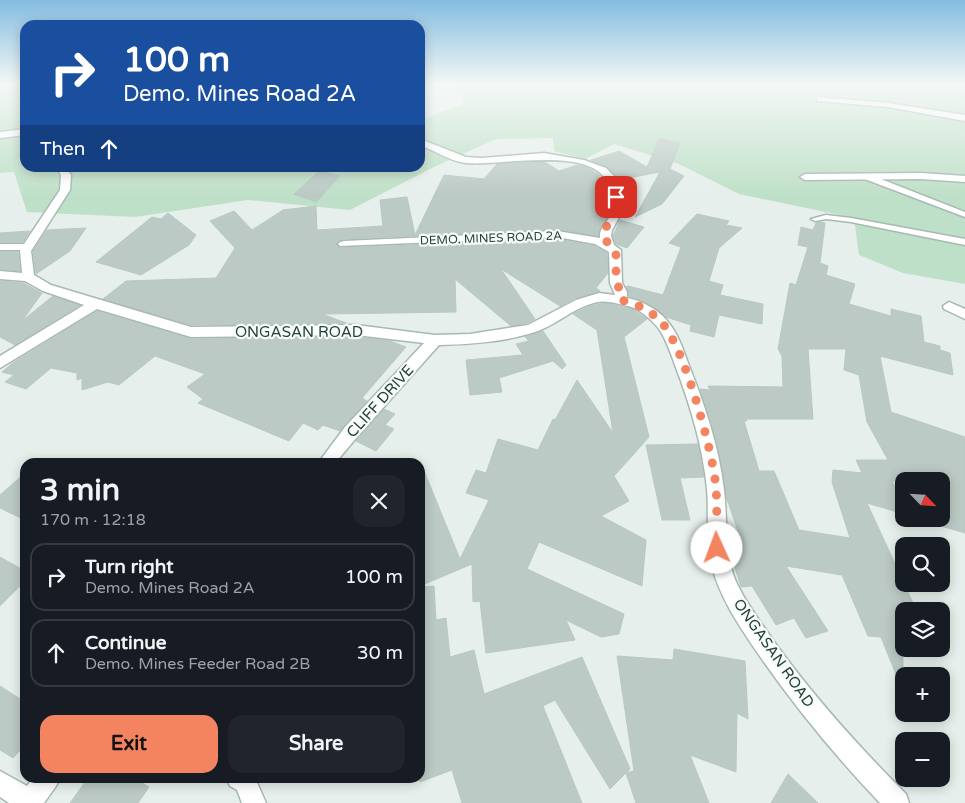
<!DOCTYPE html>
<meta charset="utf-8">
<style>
body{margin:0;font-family:"Varela Round",sans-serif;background:#20242c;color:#f1f3f6;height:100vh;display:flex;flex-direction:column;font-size:19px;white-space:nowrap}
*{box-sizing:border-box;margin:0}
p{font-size:16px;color:#9ea1a6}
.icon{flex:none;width:28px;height:28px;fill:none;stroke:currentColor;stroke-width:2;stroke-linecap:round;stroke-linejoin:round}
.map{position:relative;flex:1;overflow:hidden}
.details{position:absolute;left:20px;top:458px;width:405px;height:325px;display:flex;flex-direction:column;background:#171b24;border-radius:15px;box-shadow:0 2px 12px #0003}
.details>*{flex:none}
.guide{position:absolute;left:20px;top:20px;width:405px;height:152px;border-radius:15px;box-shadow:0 2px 12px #0003;background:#1a4fa0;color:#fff;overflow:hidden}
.needle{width:32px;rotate:115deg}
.controls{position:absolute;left:895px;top:472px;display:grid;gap:10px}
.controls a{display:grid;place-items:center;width:55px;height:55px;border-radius:10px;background:#171b24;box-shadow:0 2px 12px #0003;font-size:25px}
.pin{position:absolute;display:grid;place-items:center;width:42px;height:42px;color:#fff;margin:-21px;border-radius:10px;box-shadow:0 2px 8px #0006}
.me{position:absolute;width:55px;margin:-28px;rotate:358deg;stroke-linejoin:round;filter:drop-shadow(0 0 4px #0008)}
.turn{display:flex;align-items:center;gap:18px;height:105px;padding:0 20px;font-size:22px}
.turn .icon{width:65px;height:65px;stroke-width:2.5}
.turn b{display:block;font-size:35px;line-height:42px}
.then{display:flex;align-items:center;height:48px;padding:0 20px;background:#0003;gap:10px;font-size:19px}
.round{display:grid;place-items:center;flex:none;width:52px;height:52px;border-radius:15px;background:#20242c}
.headline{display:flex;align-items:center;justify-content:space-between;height:85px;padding:0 20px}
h1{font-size:30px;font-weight:800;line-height:38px}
.button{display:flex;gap:10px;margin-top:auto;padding:10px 20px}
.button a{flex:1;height:58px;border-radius:15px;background:#f4845f;color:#111;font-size:20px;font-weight:800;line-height:58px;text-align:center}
.button a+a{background:#20242c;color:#f1f3f6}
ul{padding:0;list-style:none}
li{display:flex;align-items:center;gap:15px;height:68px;margin:0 10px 8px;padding:0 10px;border:2px solid #363941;border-radius:15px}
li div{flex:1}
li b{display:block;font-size:19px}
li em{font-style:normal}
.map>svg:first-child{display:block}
.green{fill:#bfe0c8}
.building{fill:#bbcac4;stroke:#b8c9c2;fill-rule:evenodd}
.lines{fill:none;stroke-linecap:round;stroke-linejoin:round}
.service-casing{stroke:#a8b8b2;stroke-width:3}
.minor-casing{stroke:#a8b8b2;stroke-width:3}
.service{fill:#fff;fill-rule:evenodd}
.minor{fill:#fff;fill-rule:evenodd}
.route{stroke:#f4845f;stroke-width:9;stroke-dasharray:0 16.2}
.labels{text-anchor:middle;stroke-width:4.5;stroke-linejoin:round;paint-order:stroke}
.far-street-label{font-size:12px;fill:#24423a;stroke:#f7fbf9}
.street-label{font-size:15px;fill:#24423a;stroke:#f7fbf9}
</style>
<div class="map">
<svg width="965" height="803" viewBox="0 0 965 803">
<rect width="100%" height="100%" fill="#e6efeb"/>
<path class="green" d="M 0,84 L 25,84 L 25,168 L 420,168 L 420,123 L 424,118 L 462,105 L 464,98 L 454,92 L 459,84 L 965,84 L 965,284 L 903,273 L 859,255 L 854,218 L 739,194 L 679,164 L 614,144 L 585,159 L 554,151 L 553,138 L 496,139 L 436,166 L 350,210 L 248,200 L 135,217 L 27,212 L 14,172 L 0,173 Z"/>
<path class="building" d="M 659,139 L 680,143 L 670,169 L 684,176 L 662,204 L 635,217 L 660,172 L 618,180 L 607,167 L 591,160 L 619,151 L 647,167 Z
M 545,162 L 559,171 L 577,165 L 586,167 L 599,175 L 606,185 L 602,199 L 608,216 L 600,229 L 598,236 L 557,229 L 344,239 L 336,244 L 340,248 L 557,239 L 594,246 L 607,253 L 608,273 L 596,288 L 600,291 L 575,298 L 560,306 L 501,269 L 535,319 L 527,323 L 511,326 L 455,279 L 456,312 L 322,314 L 346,323 L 191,325 L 103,299 L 126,281 L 216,278 L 235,248 L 210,221 L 234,211 L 252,230 L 283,210 L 316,206 L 317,230 L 383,226 L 380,200 L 407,197 L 415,235 L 444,175 L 484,179 L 497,164 Z
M 319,171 L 340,176 L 316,202 L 294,194 Z
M 168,213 L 196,235 L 189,245 L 141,275 L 96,262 L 152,217 L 161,219 Z
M 697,214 L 729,221 L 726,225 L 742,228 L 719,248 L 709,281 L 723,285 L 720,295 L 763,304 L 762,324 L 719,315 L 714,337 L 690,331 L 691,325 L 666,317 L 651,305 L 629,296 L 626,287 L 628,286 L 663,295 L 681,247 L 669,243 Z
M 620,220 L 644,227 L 627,248 L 616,244 L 613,236 Z
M 819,222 L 825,223 L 820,263 L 828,266 L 826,275 L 855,284 L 849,304 L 891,316 L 891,309 L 921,316 L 924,342 L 940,346 L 940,350 L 950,353 L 953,375 L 880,356 L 891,412 L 965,437 L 965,533 L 941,526 L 941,481 L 892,481 L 904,503 L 904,514 L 867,503 L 913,603 L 903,603 L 903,692 L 881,637 L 868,636 L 842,575 L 786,566 L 828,631 L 806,638 L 794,618 L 776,625 L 752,586 L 741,587 L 731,555 L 741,554 L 735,537 L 740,537 L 726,496 L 716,441 L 700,389 L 710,390 L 708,386 L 783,387 L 782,356 L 778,349 L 790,283 L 796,285 L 808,247 L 798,245 L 801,227 L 813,230 L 816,223 ZM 808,349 L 846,349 L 844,370 L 859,375 L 867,422 L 888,460 L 856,460 L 862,473 L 833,470 L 832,482 L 850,538 L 799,530 L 774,471 L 759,471 L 744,421 L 747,421 L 746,419 L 813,419 Z
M 86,228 L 70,251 L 36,274 L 33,251 L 47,230 Z
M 30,231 L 23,242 L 0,242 L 0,233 Z
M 0,252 L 18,252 L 20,271 L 0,269 Z
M 0,281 L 23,283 L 42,293 L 22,321 L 53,296 L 80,305 L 15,345 L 0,337 Z
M 605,303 L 632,309 L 647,319 L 624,337 L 649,437 L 614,476 L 629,501 L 601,516 L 646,540 L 642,586 L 539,542 L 527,569 L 624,614 L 619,634 L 601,637 L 566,620 L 575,640 L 486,653 L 480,601 L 473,602 L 472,564 L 420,586 L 420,461 L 460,559 L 489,500 L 466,493 L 476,470 L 486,473 L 498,439 L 538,450 L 553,419 L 555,420 L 577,380 L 613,433 L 597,330 L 573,314 L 590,306 Z
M 97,311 L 191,339 L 356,337 L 390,341 L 406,347 L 362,398 L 367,401 L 340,431 L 323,425 L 318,430 L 303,423 L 289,441 L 198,403 L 203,399 L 187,387 L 205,374 L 155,356 L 119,385 L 108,382 L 82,390 L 82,378 L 77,380 L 77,373 L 51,368 L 26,389 L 5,382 L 14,375 L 2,372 L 14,362 Z
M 543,331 L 566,365 L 562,369 L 553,361 L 499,378 L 502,392 L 470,395 L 466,360 L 523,355 L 516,344 L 529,341 L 525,337 Z
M 384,409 L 395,414 L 385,425 L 394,429 L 376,451 L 356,441 Z
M 698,444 L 704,477 L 680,478 L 690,520 L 662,520 L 646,445 Z
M 25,473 L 25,520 L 0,508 L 0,495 Z
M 0,557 L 25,571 L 25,581 L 0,606 Z
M 434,586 L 436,620 L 446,618 L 450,657 L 474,650 L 484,694 L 582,657 L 630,769 L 610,789 L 555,700 L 543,706 L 582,803 L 462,803 L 452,770 L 420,782 L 420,587 Z
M 674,649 L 745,661 L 748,719 L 737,713 L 736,772 L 690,755 L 709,803 L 636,803 L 626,773 L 634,771 L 617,656 L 673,660 Z
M 0,686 L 25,702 L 25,745 L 13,758 L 0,750 Z
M 788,774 L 818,803 L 771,803 Z
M 88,778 L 133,778 L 149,787 L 138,803 L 70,803 Z"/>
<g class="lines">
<g class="service-casing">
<path id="service" d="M 862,174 L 868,174 L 965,212 L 965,217 L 862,178 Z
M 826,215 L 851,218 L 965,239 L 965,245 L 851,222 L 826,219 L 815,221 L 811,219 Z"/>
</g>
<g class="minor-casing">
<path id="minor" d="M 817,97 L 888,103 L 965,115 L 965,121 L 888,107 L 820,101 L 817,101 Z
M 25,129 L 25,135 L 0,138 L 0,132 Z
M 420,139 L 466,157 L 482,158 L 544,153 L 584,160 L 606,168 L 615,177 L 620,192 L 621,214 L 612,230 L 611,236 L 614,245 L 621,250 L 622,283 L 627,292 L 627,298 C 641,300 660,311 668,322 C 678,334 683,349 688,363 C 704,403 719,446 724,490 C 728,523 723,555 738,586 C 748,606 762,624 775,643 C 814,697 859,747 906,794 L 909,803 L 880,803 C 836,757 796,708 759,655 C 740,627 719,597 711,563 C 706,538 709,513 707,489 C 703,447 690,404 675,365 C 671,354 667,342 661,332 C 656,323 639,308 628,306 C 620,304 606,300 598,302 C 575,306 557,325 535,332 C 504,342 471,344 439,345 L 357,437 L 336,462 L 319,462 L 345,427 L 424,343 L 356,335 L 191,337 L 97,309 L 0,368 L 0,356 L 84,305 L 43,291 L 25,281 L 0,279 L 0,271 L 22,273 L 20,250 L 0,250 L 0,244 L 24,244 L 60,190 L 61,175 L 57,168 L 66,168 L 71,175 L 70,190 L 31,251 L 34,275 L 51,285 L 191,327 L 356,325 L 435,335 L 470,334 L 528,325 L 576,300 L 599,293 L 615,295 L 610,283 L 609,252 L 595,244 L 557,237 L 340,246 L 338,244 L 340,242 L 344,241 L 557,231 L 600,238 C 599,229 605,225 609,218 C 613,208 612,197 609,187 C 597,143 499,167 466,163 C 449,161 436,151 420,145 Z
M 921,173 L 965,176 L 965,182 L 921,179 L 805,180 L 800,177 L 805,174 Z
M 949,302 L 965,309 L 965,319 L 944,309 L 943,306 Z
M 0,771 L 27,786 L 33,778 L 60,778 L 56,786 L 44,803 L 9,803 L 0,797 Z
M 226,778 L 255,778 L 266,803 L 242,803 L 237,790 L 230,786 Z"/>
</g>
<use href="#service" class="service"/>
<use href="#minor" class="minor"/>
</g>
<linearGradient id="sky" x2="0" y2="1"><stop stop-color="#84bce0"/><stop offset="0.43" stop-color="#f4f8f6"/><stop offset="1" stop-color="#f4f8f6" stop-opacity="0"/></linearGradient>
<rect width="965" height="196" fill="url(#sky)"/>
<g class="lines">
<path class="route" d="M 616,197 L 615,216 L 606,227 L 605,239 L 616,254 L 616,274 L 621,300 C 637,304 652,311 663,324 C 685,351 710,443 715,479 C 718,501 716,525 717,548"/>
</g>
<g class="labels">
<g class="far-street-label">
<text transform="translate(491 238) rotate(-2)" y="4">DEMO. MINES ROAD 2A</text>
</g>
<g class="street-label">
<text x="299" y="337">ONGASAN ROAD</text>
<text transform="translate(380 401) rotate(-48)" y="5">CLIFF DRIVE</text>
<text transform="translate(774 653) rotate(55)" y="5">ONGASAN ROAD</text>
</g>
</g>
</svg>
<div class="controls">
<a><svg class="needle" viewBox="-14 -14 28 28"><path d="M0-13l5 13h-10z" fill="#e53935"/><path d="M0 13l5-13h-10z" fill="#9ea1a6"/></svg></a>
<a><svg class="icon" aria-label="search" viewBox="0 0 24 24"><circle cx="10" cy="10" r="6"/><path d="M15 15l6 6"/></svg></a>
<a><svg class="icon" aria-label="layers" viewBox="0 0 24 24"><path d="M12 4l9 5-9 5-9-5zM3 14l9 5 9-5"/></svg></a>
<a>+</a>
<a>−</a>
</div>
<div class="pin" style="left:616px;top:197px;background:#d93025"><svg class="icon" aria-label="arrive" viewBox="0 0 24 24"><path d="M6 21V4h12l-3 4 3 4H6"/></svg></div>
<svg class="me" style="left:717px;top:548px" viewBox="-20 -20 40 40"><circle r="19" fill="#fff"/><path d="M0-13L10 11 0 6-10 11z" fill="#f4845f"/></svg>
<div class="guide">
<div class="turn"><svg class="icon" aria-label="right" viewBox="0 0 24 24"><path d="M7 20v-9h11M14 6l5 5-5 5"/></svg><div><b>100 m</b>Demo. Mines Road 2A</div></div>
<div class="then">Then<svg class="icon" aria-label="ahead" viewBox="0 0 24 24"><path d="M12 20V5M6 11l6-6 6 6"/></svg></div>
</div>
<section class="details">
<div class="headline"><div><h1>3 min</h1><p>170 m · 12:18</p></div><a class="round"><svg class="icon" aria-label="close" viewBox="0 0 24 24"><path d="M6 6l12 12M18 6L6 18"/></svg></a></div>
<ul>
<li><svg class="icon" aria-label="right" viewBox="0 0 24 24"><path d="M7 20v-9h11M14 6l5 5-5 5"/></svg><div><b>Turn right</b><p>Demo. Mines Road 2A</p></div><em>100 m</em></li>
<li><svg class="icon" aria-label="ahead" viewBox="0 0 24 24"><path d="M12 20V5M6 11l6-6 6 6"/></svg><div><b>Continue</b><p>Demo. Mines Feeder Road 2B</p></div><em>30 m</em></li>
</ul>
<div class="button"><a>Exit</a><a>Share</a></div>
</section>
</div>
